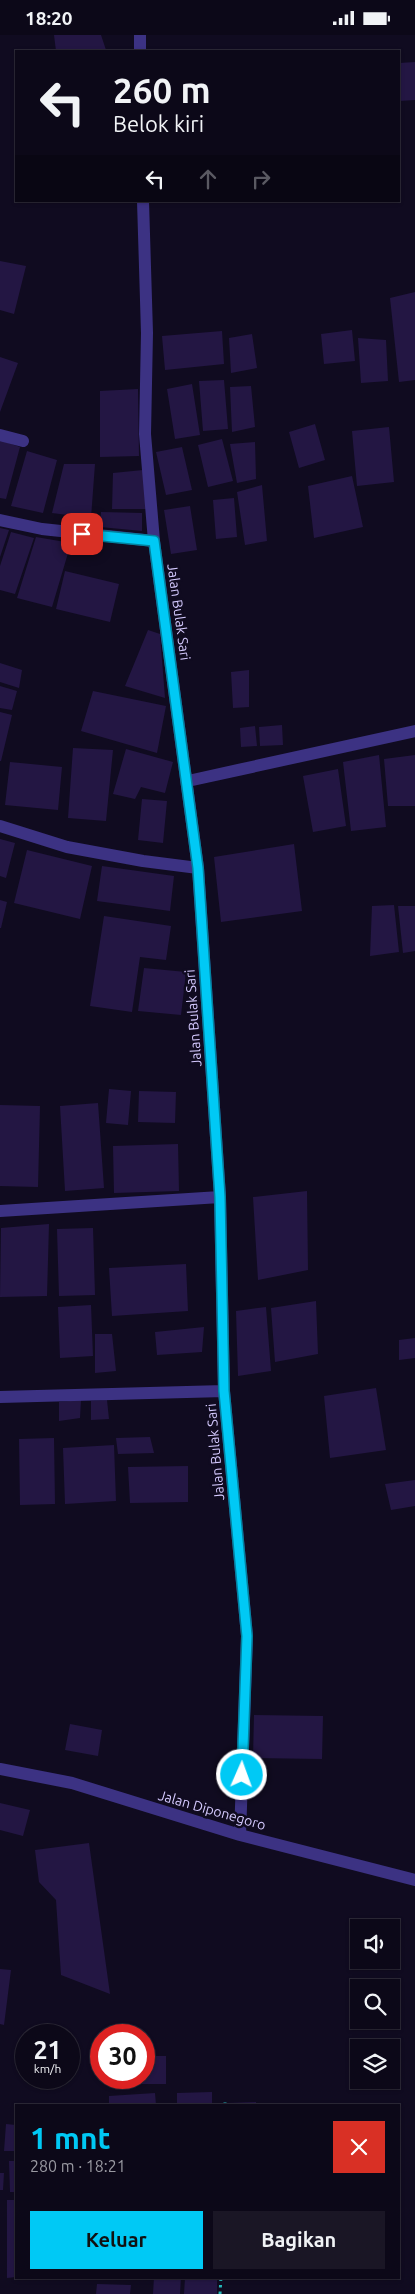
<!DOCTYPE html>
<html lang="id">
<meta charset="utf-8">
<style>
body{margin:0;font-family:Ubuntu,sans-serif;background:#1a1625;color:#f1f3f6;height:100vh;display:flex;flex-direction:column;font-size:19px;white-space:nowrap}
*{box-sizing:border-box;margin:0}
p{font-size:16px;color:#9a9aa2}
.icon{flex:none;width:28px;height:28px;fill:none;stroke:currentColor;stroke-width:2;stroke-linecap:round;stroke-linejoin:round}
.map{position:relative;flex:1;overflow:hidden}
.details{position:absolute;left:15px;top:2069px;width:385px;height:175px;display:flex;flex-direction:column;background:#0c0818;border-radius:0px;box-shadow:0 1px 4px #0004,0 0 0 1px #2c2937}
.details>*{flex:none}
.guide{position:absolute;left:15px;top:15px;width:385px;height:152px;border-radius:0px;box-shadow:0 1px 4px #0004,0 0 0 1px #2c2937;background:#0c0818;color:#f1f3f6;overflow:hidden}
.controls{position:absolute;left:350px;top:1884px;display:grid;gap:10px}
.controls a{display:grid;place-items:center;width:50px;height:50px;border-radius:0px;background:#0c0818;box-shadow:0 1px 4px #0004,0 0 0 1px #2c2937;font-size:25px}
.speed{position:absolute;left:15px;top:1989px;display:flex;gap:10px;font-size:25px;font-weight:700;text-align:center}
.speed>*{display:grid;place-content:center;width:65px;height:65px;border-radius:50%;background:#0c0818;box-shadow:0 1px 4px #0004,0 0 0 1px #2c2937;line-height:1}
.speed small{font-size:12px;font-weight:400}
.speed .limit{border:8px solid #d22;background:#fff;color:#111}
.pin{position:absolute;display:grid;place-items:center;width:42px;height:42px;color:#fff;margin:-21px;border-radius:10px;box-shadow:0 2px 8px #0006}
.me{position:absolute;width:55px;margin:-28px;rotate:2deg;stroke-linejoin:round;filter:drop-shadow(0 0 4px #0008)}
.turn{display:flex;align-items:center;gap:18px;height:105px;padding:0 15px;font-size:22px}
.turn .icon{width:65px;height:65px;stroke-width:2.5}
.turn b{display:block;font-size:35px;line-height:42px}
.lanes{display:flex;align-items:center;height:48px;padding:0 15px;background:#0003;justify-content:center;gap:25px;direction:ltr}
.lanes .off{opacity:.35}
.round{display:grid;place-items:center;flex:none;width:52px;height:52px;border-radius:0px;background:#1a1625}
.summary{display:flex;align-items:center;justify-content:space-between;height:85px;padding:0 15px}
h1{font-size:30px;font-weight:600;line-height:38px;color:#00c9f5}
.cta{display:flex;gap:10px;margin-top:auto;padding:10px 15px}
.cta a{flex:1;height:58px;border-radius:0px;background:#00c9f5;color:#111;font-size:20px;font-weight:600;line-height:58px;text-align:center}
.cta a+a{background:#1a1625;color:#f1f3f6}
.status{display:flex;justify-content:space-between;align-items:center;height:35px;padding:0 25px;background:#0c0818;direction:ltr}
.status svg{height:14px;fill:currentColor}
.map>svg:first-child{display:block}
.building{fill:#231643}
.lines{fill:none;stroke-linecap:round;stroke-linejoin:round}
.path{stroke:#24b6b9;stroke-width:3;stroke-dasharray:2.5 4;stroke-linecap:butt}
.minor{stroke:#3c3283;stroke-width:12}
.route-casing{stroke:#00839f;stroke-width:12}
.route{stroke:#00c9f5;stroke-width:9}
.labels{text-anchor:middle;stroke-width:5;stroke-linejoin:round;paint-order:stroke}
.street-label{font-size:14px;fill:#d5caff;stroke:#100b20}
</style>
<div class="status"><b>18:20</b><svg viewBox="0 0 49 12"><path d="M0 12V9h3v3zM5 12V6h3v6zM10 12V3h3v9zM15 12V0h3v12zM26 1h20v11H26zM47 4h2v5h-2z"/></svg></div>
<div class="map">
<svg width="415" height="2259" viewBox="0 0 415 2259">
<rect width="100%" height="100%" fill="#100b20"/>
<path class="building" d="M 54,0 L 101,0 L 106,15 L 56,16 Z
M 415,27 L 415,65 L 399,66 L 399,28 Z
M 0,226 L 26,231 L 14,279 L 0,275 Z
M 415,257 L 415,345 L 399,347 L 390,263 Z
M 352,295 L 355,326 L 324,329 L 321,299 Z
M 222,296 L 224,329 L 165,335 L 162,301 Z
M 252,299 L 257,333 L 231,338 L 229,303 Z
M 358,303 L 386,305 L 388,346 L 361,348 Z
M 0,322 L 18,328 L 0,377 Z
M 224,345 L 228,394 L 203,396 L 199,346 Z
M 192,349 L 200,400 L 175,404 L 167,354 Z
M 251,351 L 255,392 L 232,397 L 230,352 Z
M 138,354 L 139,421 L 100,422 L 100,356 Z
M 315,389 L 325,425 L 299,433 L 289,397 Z
M 389,392 L 394,447 L 357,451 L 352,396 Z
M 222,404 L 233,446 L 208,452 L 198,410 Z
M 0,405 L 20,412 L 6,464 L 0,463 Z
M 255,407 L 256,444 L 237,448 L 230,409 Z
M 182,412 L 192,455 L 166,460 L 156,417 Z
M 27,416 L 57,425 L 43,478 L 11,471 Z
M 64,429 L 95,429 L 91,483 L 52,478 Z
M 143,435 L 146,474 L 112,474 L 113,438 Z
M 352,441 L 363,492 L 314,503 L 308,451 Z
M 262,450 L 267,506 L 245,510 L 237,457 Z
M 234,463 L 237,502 L 216,504 L 213,465 Z
M 190,471 L 197,515 L 171,519 L 164,475 Z
M 101,477 L 142,478 L 142,496 L 100,492 Z
M 0,493 L 9,495 L 0,522 Z
M 11,497 L 34,503 L 15,559 L 0,555 L 0,531 Z
M 36,502 L 71,508 L 52,572 L 17,563 Z
M 65,536 L 119,549 L 110,587 L 56,574 Z
M 148,595 L 160,599 L 165,663 L 125,651 Z
M 0,628 L 22,635 L 19,653 L 0,647 Z
M 249,635 L 249,672 L 233,673 L 231,637 Z
M 0,651 L 17,656 L 12,675 L 0,673 Z
M 93,656 L 166,671 L 157,718 L 81,696 Z
M 0,677 L 12,680 L 1,726 L 0,726 Z
M 282,690 L 283,710 L 260,711 L 259,692 Z
M 255,691 L 257,711 L 241,712 L 240,693 Z
M 73,713 L 113,715 L 106,786 L 68,783 Z
M 126,714 L 173,727 L 165,758 L 141,752 L 135,764 L 113,759 Z
M 379,720 L 386,792 L 351,796 L 343,727 Z
M 415,720 L 415,771 L 388,771 L 384,724 Z
M 10,727 L 62,732 L 58,775 L 5,770 Z
M 338,734 L 346,791 L 313,797 L 303,741 Z
M 142,764 L 167,766 L 163,808 L 138,805 Z
M 0,804 L 15,808 L 6,843 L 0,841 Z
M 294,809 L 302,876 L 221,887 L 214,822 Z
M 27,815 L 92,831 L 80,884 L 14,868 Z
M 102,831 L 174,841 L 170,876 L 97,866 Z
M 0,865 L 7,867 L 1,893 L 0,893 Z
M 394,870 L 399,917 L 370,921 L 372,871 Z
M 398,871 L 415,871 L 415,916 L 403,918 Z
M 104,881 L 171,891 L 166,925 L 140,922 L 132,977 L 90,971 Z
M 144,933 L 186,937 L 181,980 L 138,976 Z
M 109,1054 L 131,1056 L 128,1090 L 106,1088 Z
M 139,1056 L 176,1057 L 175,1088 L 138,1087 Z
M 98,1068 L 104,1153 L 65,1156 L 60,1071 Z
M 0,1070 L 40,1071 L 38,1152 L 0,1151 Z
M 178,1109 L 179,1156 L 114,1158 L 113,1111 Z
M 307,1156 L 308,1235 L 258,1245 L 253,1162 Z
M 49,1189 L 47,1261 L 0,1262 L 1,1193 Z
M 93,1193 L 95,1260 L 59,1261 L 57,1194 Z
M 186,1229 L 188,1276 L 112,1281 L 109,1233 Z
M 316,1266 L 318,1319 L 275,1327 L 271,1273 Z
M 91,1270 L 93,1321 L 60,1323 L 58,1272 Z
M 266,1272 L 271,1336 L 238,1341 L 236,1276 Z
M 204,1292 L 202,1317 L 157,1320 L 155,1297 Z
M 95,1299 L 112,1299 L 116,1336 L 95,1338 Z
M 415,1303 L 415,1323 L 399,1325 L 399,1305 Z
M 376,1353 L 386,1415 L 330,1423 L 324,1361 Z
M 81,1365 L 80,1383 L 59,1386 L 59,1367 Z
M 107,1365 L 109,1384 L 91,1385 L 91,1366 Z
M 150,1402 L 154,1418 L 118,1419 L 116,1403 Z
M 54,1403 L 55,1469 L 20,1470 L 19,1404 Z
M 114,1410 L 116,1466 L 65,1469 L 63,1413 Z
M 188,1431 L 188,1467 L 130,1468 L 128,1432 Z
M 415,1445 L 415,1471 L 391,1475 L 385,1449 Z
M 254,1680 L 323,1681 L 322,1724 L 253,1723 Z
M 70,1689 L 102,1695 L 98,1721 L 65,1715 Z
M 0,1768 L 30,1775 L 23,1801 L 0,1795 Z
M 89,1808 L 110,1959 L 61,1940 L 56,1865 L 39,1847 L 35,1815 Z
M 0,1934 L 11,1935 L 4,1990 L 0,1989 Z
M 144,2021 L 166,2021 L 166,2049 L 109,2049 L 109,2042 L 144,2042 Z
M 212,2057 L 212,2070 L 177,2070 L 177,2058 Z
M 155,2058 L 156,2070 L 109,2070 L 109,2061 Z
M 256,2067 L 256,2070 L 228,2070 L 228,2068 Z
M 6,2089 L 16,2090 L 16,2116 L 4,2116 Z
M 9,2126 L 16,2126 L 16,2157 L 10,2157 Z
M 0,2138 L 4,2138 L 3,2155 L 0,2155 Z
M 7,2165 L 16,2165 L 16,2242 L 7,2243 Z
M 154,2242 L 181,2242 L 180,2259 L 153,2259 Z
M 185,2243 L 217,2243 L 217,2259 L 184,2259 Z
M 97,2249 L 131,2250 L 130,2259 L 96,2259 Z"/>
<g class="lines">
<path class="path" d="M 225,2070 L 225,2066
M 220,2259 L 221,2242"/>
<path class="minor" d="M 140,0 L 140,16
M 143,166 L 147,298 L 145,399 L 154,506 L 198,833 L 220,1162 L 224,1356 L 247,1601 L 240,1800
M 0,400 L 23,406
M 0,485 L 42,494 L 154,506
M 188,746 L 415,696
M 0,791 L 67,812 L 143,826 L 198,833
M 0,1176 L 220,1162
M 0,1362 L 224,1356
M 0,1734 L 72,1748 L 240,1800 L 415,1845"/>
</g>
<g class="lines">
<g class="route-casing">
<path id="route" d="M 82,499 L 154,506 L 198,833 L 220,1162 L 224,1356 L 247,1601 L 242,1740"/>
</g>
<use href="#route" class="route"/>
</g>
<g class="labels">
<g class="street-label">
<text transform="translate(179 577) rotate(82)" y="5">Jalan Bulak Sari</text>
<text transform="translate(193 983) rotate(-94)" y="5">Jalan Bulak Sari</text>
<text transform="translate(215 1417) rotate(-95)" y="5">Jalan Bulak Sari</text>
<text transform="translate(212 1775) rotate(16)" y="5">Jalan Diponegoro</text>
</g>
</g>
</svg>
<div class="controls">
<a><svg class="icon" aria-label="sound" viewBox="0 0 24 24"><path d="M4 9h4l5-4v14l-5-4H4zM17 9q2 3 0 6"/></svg></a>
<a><svg class="icon" aria-label="search" viewBox="0 0 24 24"><circle cx="10" cy="10" r="6"/><path d="M15 15l6 6"/></svg></a>
<a><svg class="icon" aria-label="layers" viewBox="0 0 24 24"><path d="M12 4l9 5-9 5-9-5zM3 14l9 5 9-5"/></svg></a>
</div>
<div class="speed"><div>21<small>km/h</small></div><div class="limit">30</div></div>
<div class="pin" style="left:82px;top:499px;background:#d93025"><svg class="icon" aria-label="arrive" viewBox="0 0 24 24"><path d="M6 21V4h12l-3 4 3 4H6"/></svg></div>
<svg class="me" style="left:242px;top:1740px" viewBox="-20 -20 40 40"><circle r="17" fill="#00c9f5" stroke="#fff" stroke-width="3"/><path d="M0-11L8 9 0 5-8 9z" fill="#fff"/></svg>
<div class="guide">
<div class="turn"><svg class="icon" aria-label="left" viewBox="0 0 24 24"><path d="M17 20v-9H6M10 6l-5 5 5 5"/></svg><div><b>260 m</b>Belok kiri</div></div>
<div class="lanes"><svg class="icon" aria-label="left" viewBox="0 0 24 24"><path d="M17 20v-9H6M10 6l-5 5 5 5"/></svg><svg class="icon off" aria-label="ahead" viewBox="0 0 24 24"><path d="M12 20V5M6 11l6-6 6 6"/></svg><svg class="icon off" aria-label="right" viewBox="0 0 24 24"><path d="M7 20v-9h11M14 6l5 5-5 5"/></svg></div>
</div>
<section class="details">
<div class="summary"><div><h1>1 mnt</h1><p>280 m · 18:21</p></div><a class="round" style="background:#d93025;color:#fff"><svg class="icon" aria-label="close" viewBox="0 0 24 24"><path d="M6 6l12 12M18 6L6 18"/></svg></a></div>
<div class="cta"><a>Keluar</a><a>Bagikan</a></div>
</section>
</div>
